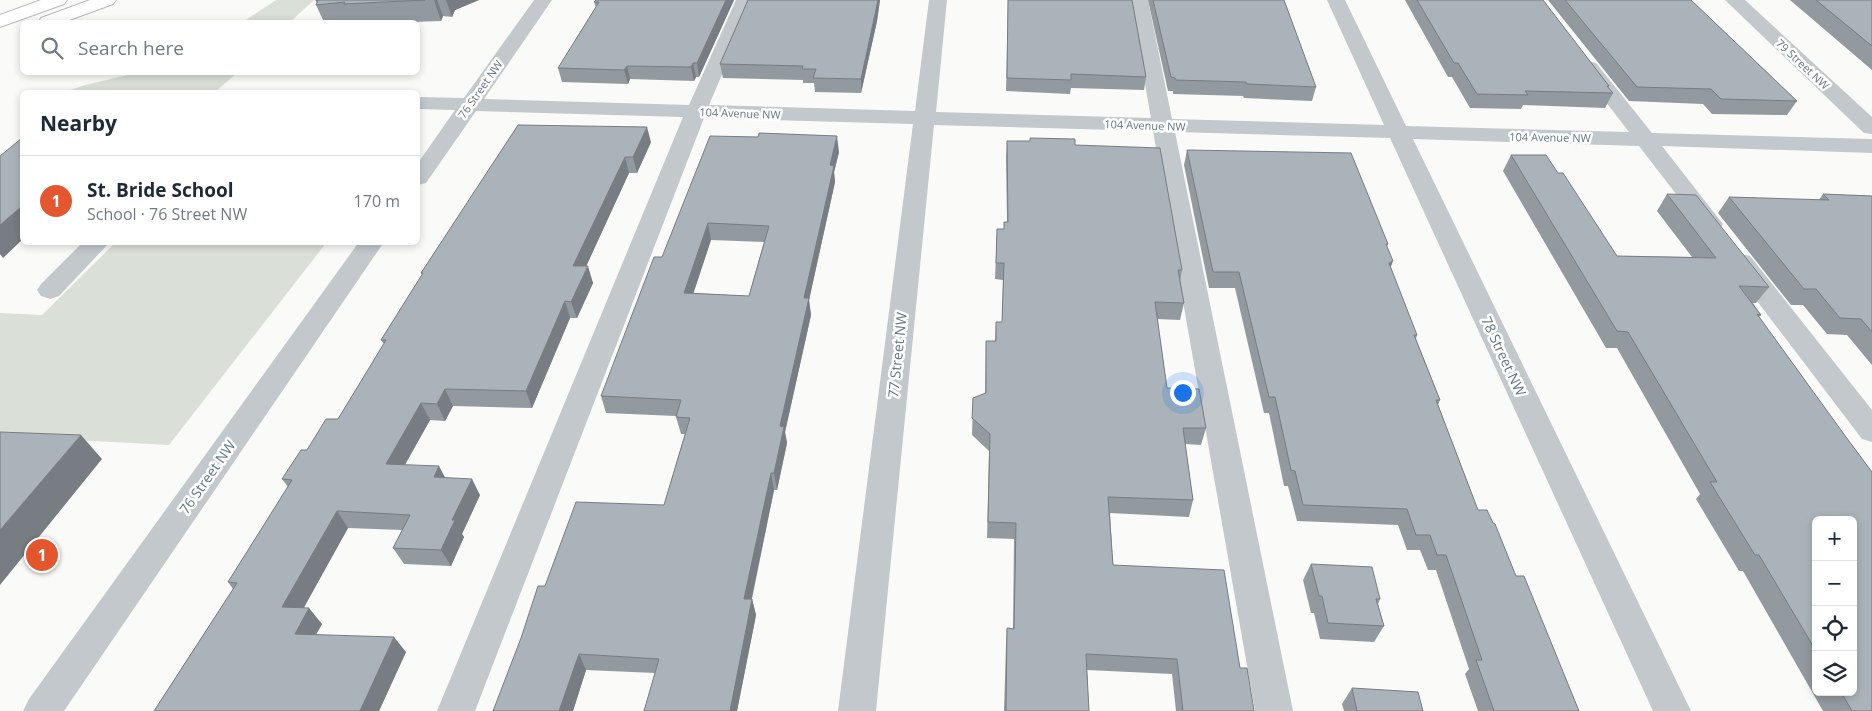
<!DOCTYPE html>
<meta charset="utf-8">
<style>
:root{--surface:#fff;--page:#f6f6f7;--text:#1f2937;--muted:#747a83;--line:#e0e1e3;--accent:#e4572e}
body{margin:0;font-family:"Open Sans",sans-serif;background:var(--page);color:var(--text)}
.controls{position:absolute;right:15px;bottom:15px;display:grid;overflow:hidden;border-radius:8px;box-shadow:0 2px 8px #0003}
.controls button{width:45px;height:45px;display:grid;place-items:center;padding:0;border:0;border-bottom:1px solid var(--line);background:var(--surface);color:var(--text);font:25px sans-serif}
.you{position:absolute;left:1182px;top:392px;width:18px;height:18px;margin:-12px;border:4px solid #fff;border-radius:50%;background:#1a73e8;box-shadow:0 0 0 8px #1a73e833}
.badge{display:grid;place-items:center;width:32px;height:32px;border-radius:50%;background:var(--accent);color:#fff;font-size:16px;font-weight:700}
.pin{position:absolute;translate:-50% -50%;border:2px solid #fff;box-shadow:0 1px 5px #0006}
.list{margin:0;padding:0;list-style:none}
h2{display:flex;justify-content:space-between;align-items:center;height:65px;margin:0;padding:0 20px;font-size:21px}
h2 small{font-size:16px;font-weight:400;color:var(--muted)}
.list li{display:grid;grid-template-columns:32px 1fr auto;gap:15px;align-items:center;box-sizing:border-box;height:90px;padding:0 20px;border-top:1px solid var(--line)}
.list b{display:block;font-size:19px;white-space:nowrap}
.list p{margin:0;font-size:16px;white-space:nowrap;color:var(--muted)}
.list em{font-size:16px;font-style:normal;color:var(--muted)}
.icon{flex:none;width:28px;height:28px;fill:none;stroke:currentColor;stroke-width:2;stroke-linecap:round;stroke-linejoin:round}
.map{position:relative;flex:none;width:1872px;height:711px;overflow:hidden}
.search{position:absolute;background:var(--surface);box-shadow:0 2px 8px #0003;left:20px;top:20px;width:400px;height:55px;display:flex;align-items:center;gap:12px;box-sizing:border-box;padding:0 18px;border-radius:8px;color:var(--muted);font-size:19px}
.panel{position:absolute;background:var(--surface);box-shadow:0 2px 8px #0003;left:20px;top:90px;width:400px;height:155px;border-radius:8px}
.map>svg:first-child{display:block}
.green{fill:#dadfd7}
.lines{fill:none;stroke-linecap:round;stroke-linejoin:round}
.major-casing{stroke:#b5babe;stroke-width:2}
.minor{fill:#c3c8cc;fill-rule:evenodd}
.major{fill:#fff;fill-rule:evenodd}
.wall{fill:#929a9f;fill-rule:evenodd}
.shaded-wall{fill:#777d82}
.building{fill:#aab3b9;stroke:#777d82;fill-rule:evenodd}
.labels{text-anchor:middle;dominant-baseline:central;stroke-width:5;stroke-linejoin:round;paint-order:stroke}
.far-street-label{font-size:11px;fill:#657683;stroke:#fff}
.street-label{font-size:14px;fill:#657683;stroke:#fff}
</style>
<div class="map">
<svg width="1872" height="711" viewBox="0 0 1872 711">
<rect width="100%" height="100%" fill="#fafaf8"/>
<!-- green -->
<path class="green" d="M276,0h38l-24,22h-47z
M136,73v-1l101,1 -22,19h-150l20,-7z
M115,243h211l-157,202 -169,-9v-123l42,2z"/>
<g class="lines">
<defs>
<path id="major" d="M41,0h26l-3,4 -64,23v-12z
M90,0h26l-3,4 -49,18h-25l2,-4z"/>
</defs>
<!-- major casing -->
<use href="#major" class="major-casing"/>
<!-- minor -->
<path class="minor" d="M534,0h18l-68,99 205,6 47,-105h18l-45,105 206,6 14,-111h18l-11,112 215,6 -21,-118h18l24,119 212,6 -57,-125h18l61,126 223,6 -50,-65 3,-4 7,-2 7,2 56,70 220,6v14l-210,-7 61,78 -4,5 -8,2 -8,-2 -64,-83 -226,-7 278,572h-38l-263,-573 -215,-6 118,579h-38l-102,-580 -219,-6 -58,586h-38l75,-587 -209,-6 -229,593h-38l246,-594 -207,-6 -50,72 -8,2v-22l37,-53 -37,-1v-12l46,1z
M1725,0h20l127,117v17l-8,-1z
M83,242h27l-51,54 -9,3 -9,-3 -4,-6 4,-6z
M359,242h25l-320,469h-41l6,-12z
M1741,254l9,2 122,154v32l-10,-3 -130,-171 -3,-6 3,-6z"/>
<!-- major -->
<use href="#major" class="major"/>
</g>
<!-- wall -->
<path class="wall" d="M316,0h163l-24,10 -3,7 -9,-1 -2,5 -29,1h-88l-8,-17 1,-2z
M734,0l-35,77h-3l-2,4 -64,-2 -2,5 -66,-2 -4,-14 38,-61 -2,-5z
M748,0h132l-3,21 -16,72 -46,-1 -1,-9h-11v-3l-80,-2 -3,-14z
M1008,0h124l14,77 -2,13 -73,-2 -1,6 -64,-3z
M1148,0h136l32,87 -4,14 -68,-3 -1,-2 -70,-2v-3h-5z
M1405,0h137l67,86 -1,1 5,6 -8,15 -82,-3 -2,4 -51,-1 -18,-31h-4z
M1548,0h143l106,101 -10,14 -75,-1 -9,-10 -74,-3z
M1790,0h82v70z
M758,137l81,15 -5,20 1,10 -26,118 2,15 -26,117 2,11 -10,47h-3l-22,109 4,16 -19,96h-93l11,-38 -69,-3 -13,41h-80l52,-125 119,-81 21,-71h-4l-5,-17v-1l-70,-3 -5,-17 61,-139zM711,240l53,2 -15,54 -56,-3z
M1007,141l68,4 107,125 -2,11 4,22 -4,17 -23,-1 10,69 39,40 -5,17 -16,-1 8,56 -4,17 -79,-4 3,52 127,103 14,43h-78l-4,-37 -85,-4 2,41h-85l2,-67 1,-16 6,1 1,-90 -27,-1 2,-87 -17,-16 1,-37 12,-5 1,-52h9l1,-19h6l1,-42 -8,-1 2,-50h7l3,-7 -1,-65z
M651,142l-14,31h-8l-43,93 7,17 -16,35h-7l-38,90 -79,-2 -8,15 -15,-1 -25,45 40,12 35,18 -18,39 2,3 -13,29 -47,-2 -11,-16 9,-18 -54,-2 -45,80 19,16 -6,10 90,18 -27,59h-225l79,-122 -5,-7 60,-95 -6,-8 25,-29 31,-31 46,-75 -3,-4 41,-65 -1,-2z
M1187,150l201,94 -1,2 3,22 27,67 -1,4 24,61 -2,5 40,105 38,66 63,135h-101l-13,-37 4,-5 -33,-99h-8l-8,-20h-13l-9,-25 -101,-4 -9,-35h-4l-15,-73h-5l-29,-125h-26l-25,-123z
M1511,155l47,18 59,83 75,1 -35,-46 10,-17 102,93 -13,16h-3l8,12 -2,2 113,394h-49l-80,-140h-4l-43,-72 4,-5 -83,-146h-11l-103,-177zM1816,520l37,172h-37z
M1823,194l49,2v169l-25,-30 -20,-1 -24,-29h-12l-73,-92 11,-16 90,3z
M1311,564l69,35 -2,5 6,22 -10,16 -54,-3 -6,-26h-3l-8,-33z
M1352,688l71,23h-79l-2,-7z"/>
<!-- shaded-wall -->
<path class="shaded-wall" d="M434,0h3l6,16 -2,5z
M446,0h33l-24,10 -3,7z
M726,0h8l-35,77 -2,-14z
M878,0h2l-3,21 -16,72v-14z
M693,63l3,14 -2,4 -3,-14z
M627,66l3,13 -2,5 -4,-14z
M647,127l4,15 -14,31 -4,-16z
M837,136l2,16 -5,20 1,10 -26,118 2,15 -26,117 2,11 -10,47 -3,-17 6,-47 24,-128 26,-133z
M625,157l4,16 -50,109 -6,-16z
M22,206v34l-19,18 -3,-4v-29z
M708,223l3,17 -23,70 -4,-17z
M1393,261l-6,16 2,-14z
M588,266l5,17 -16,35 -6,-16z
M565,301l5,17 -38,90 -6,-17z
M445,389l8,17 -8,15 -8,-17z
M421,403l9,17 -34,60 -10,-16z
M81,435l21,24 -102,126v-55z
M439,466l9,17 -14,-6z
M771,473l3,17 -26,125 -4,-16z
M472,479l8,16 -18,39 2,3 -13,29 -10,-16 11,-30z
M337,511l11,17 -52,94 -14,-15z
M752,599l4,16 -19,96h-7z
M309,608l13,16 -14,25 -13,-15z
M394,637l12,15 -27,59h-19z
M579,654l7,16 -13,41h-14z"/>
<!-- building -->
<path class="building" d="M316,0h109l-81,4 1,-2 -29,3 2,-5 -2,1z
M596,0h130l-29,63h-4l-2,4 -64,-1 -3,4 -66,-2 41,-66h-5z
M748,0h130l-17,79 -48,-1 3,-9h-14l1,-3 -83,-2z
M1008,0h124l14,77 -75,-3v6l-64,-2z
M1153,0h131l32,87 -69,-3 -1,-2 -70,-2 -1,-2 -4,-1z
M1417,0h126l66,86h-2l6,7 -88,-2 3,4 -51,-1 -19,-31h-4z
M1565,0h126l106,101 -76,-2 -10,-10 -74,-2z
M1816,0h56v46z
M518,125l129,2 -14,30h-8l-52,109h15l-17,36 -6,-1 -39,90 -81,-2 -8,15 -16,-1 -35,61 53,2 -5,11 38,2 -20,41h3l-14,30 -48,-2 17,-33 -73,-4 -55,96 27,1 -14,26 99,3 -34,74h-206l83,-128 -9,-1 64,-102 -10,-1 19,-29h6l19,-31h12l48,-79h-5l42,-67h-2z
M759,133l78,3 -7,29 4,1 -30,132h5l-29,128 4,1 -10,46h-3l-27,126h8l-22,112h-86l15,-52 -80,-5 -20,57h-66l28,-73 17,-52h7l31,-84 88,3 26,-87 -14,-1 5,-17 -80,-4 53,-139h8l48,-121 48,1zM708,223l61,3 -20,70 -65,-3z
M22,138v68l-22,19v-69z
M1030,138l45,1v6l85,3 22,122h-4l6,33 -29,-1 12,86 32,1 7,39h-23l10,72 -85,-3 5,68 111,5 16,98h7l7,43h-71l-6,-52 -91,-5 3,57h-83l1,-83 7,1 2,-106 -28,-1 2,-88 -18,-16 1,-20 13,-5v-52h10v-19h6l2,-59h-8l1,-34h7v-7h4l-1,-81h23z
M1187,150l164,3 37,91h-2l7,17 -4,2 28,72h-3l26,65h-4l42,110h9l6,13 2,1 21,52h8l55,135h-85l-18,-51h6l-36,-105h-9l-7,-20h-14l-9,-26 -104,-4 -8,-34 -4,-1 -16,-73h-6l-30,-125h-26z
M1511,155h35l12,18h5l54,83 99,2 -49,-64 29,1 73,92 -30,-1 22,29 -4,-1 89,123 26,35v239h-20l-11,-19h12v-172h-37v131l-57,-96h-4l-45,-73h7l-89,-150 -11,-1z
M1823,194l49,2v136l-11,-13 -21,-1 -24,-29h-12l-75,-92 100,3z
M0,432l81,3 -81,95z
M1311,564l61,3 8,32h-4l8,27 -56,-3 -6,-27h-3z
M1352,688l66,4 5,19h-66z"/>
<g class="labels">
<!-- far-street labels -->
<g class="far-street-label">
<text transform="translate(1803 64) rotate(43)">79 Street NW</text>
<text transform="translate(480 89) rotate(-55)">76 Street NW</text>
<text transform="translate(740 113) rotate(2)">104 Avenue NW</text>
<text transform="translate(1145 125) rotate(2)">104 Avenue NW</text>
<text transform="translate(1550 137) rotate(1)">104 Avenue NW</text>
</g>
<!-- street labels -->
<g class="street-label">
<text transform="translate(897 355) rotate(-84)">77 Street NW</text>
<text transform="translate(1504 356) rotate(65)">78 Street NW</text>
<text transform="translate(207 477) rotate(-55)">76 Street NW</text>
</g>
</g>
</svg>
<div class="controls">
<button>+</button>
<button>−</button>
<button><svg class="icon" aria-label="locate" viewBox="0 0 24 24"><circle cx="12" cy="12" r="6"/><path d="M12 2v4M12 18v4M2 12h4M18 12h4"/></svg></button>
<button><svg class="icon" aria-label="layers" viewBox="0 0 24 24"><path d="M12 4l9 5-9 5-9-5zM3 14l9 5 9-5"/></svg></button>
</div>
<div class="you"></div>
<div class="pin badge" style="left:42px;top:555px">1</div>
<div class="search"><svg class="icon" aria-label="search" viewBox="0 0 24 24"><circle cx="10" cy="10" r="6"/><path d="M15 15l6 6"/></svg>Search here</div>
<section class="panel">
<h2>Nearby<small></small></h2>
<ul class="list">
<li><span class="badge">1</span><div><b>St. Bride School</b><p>School · 76 Street NW</p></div><em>170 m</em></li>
</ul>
</section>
</div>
